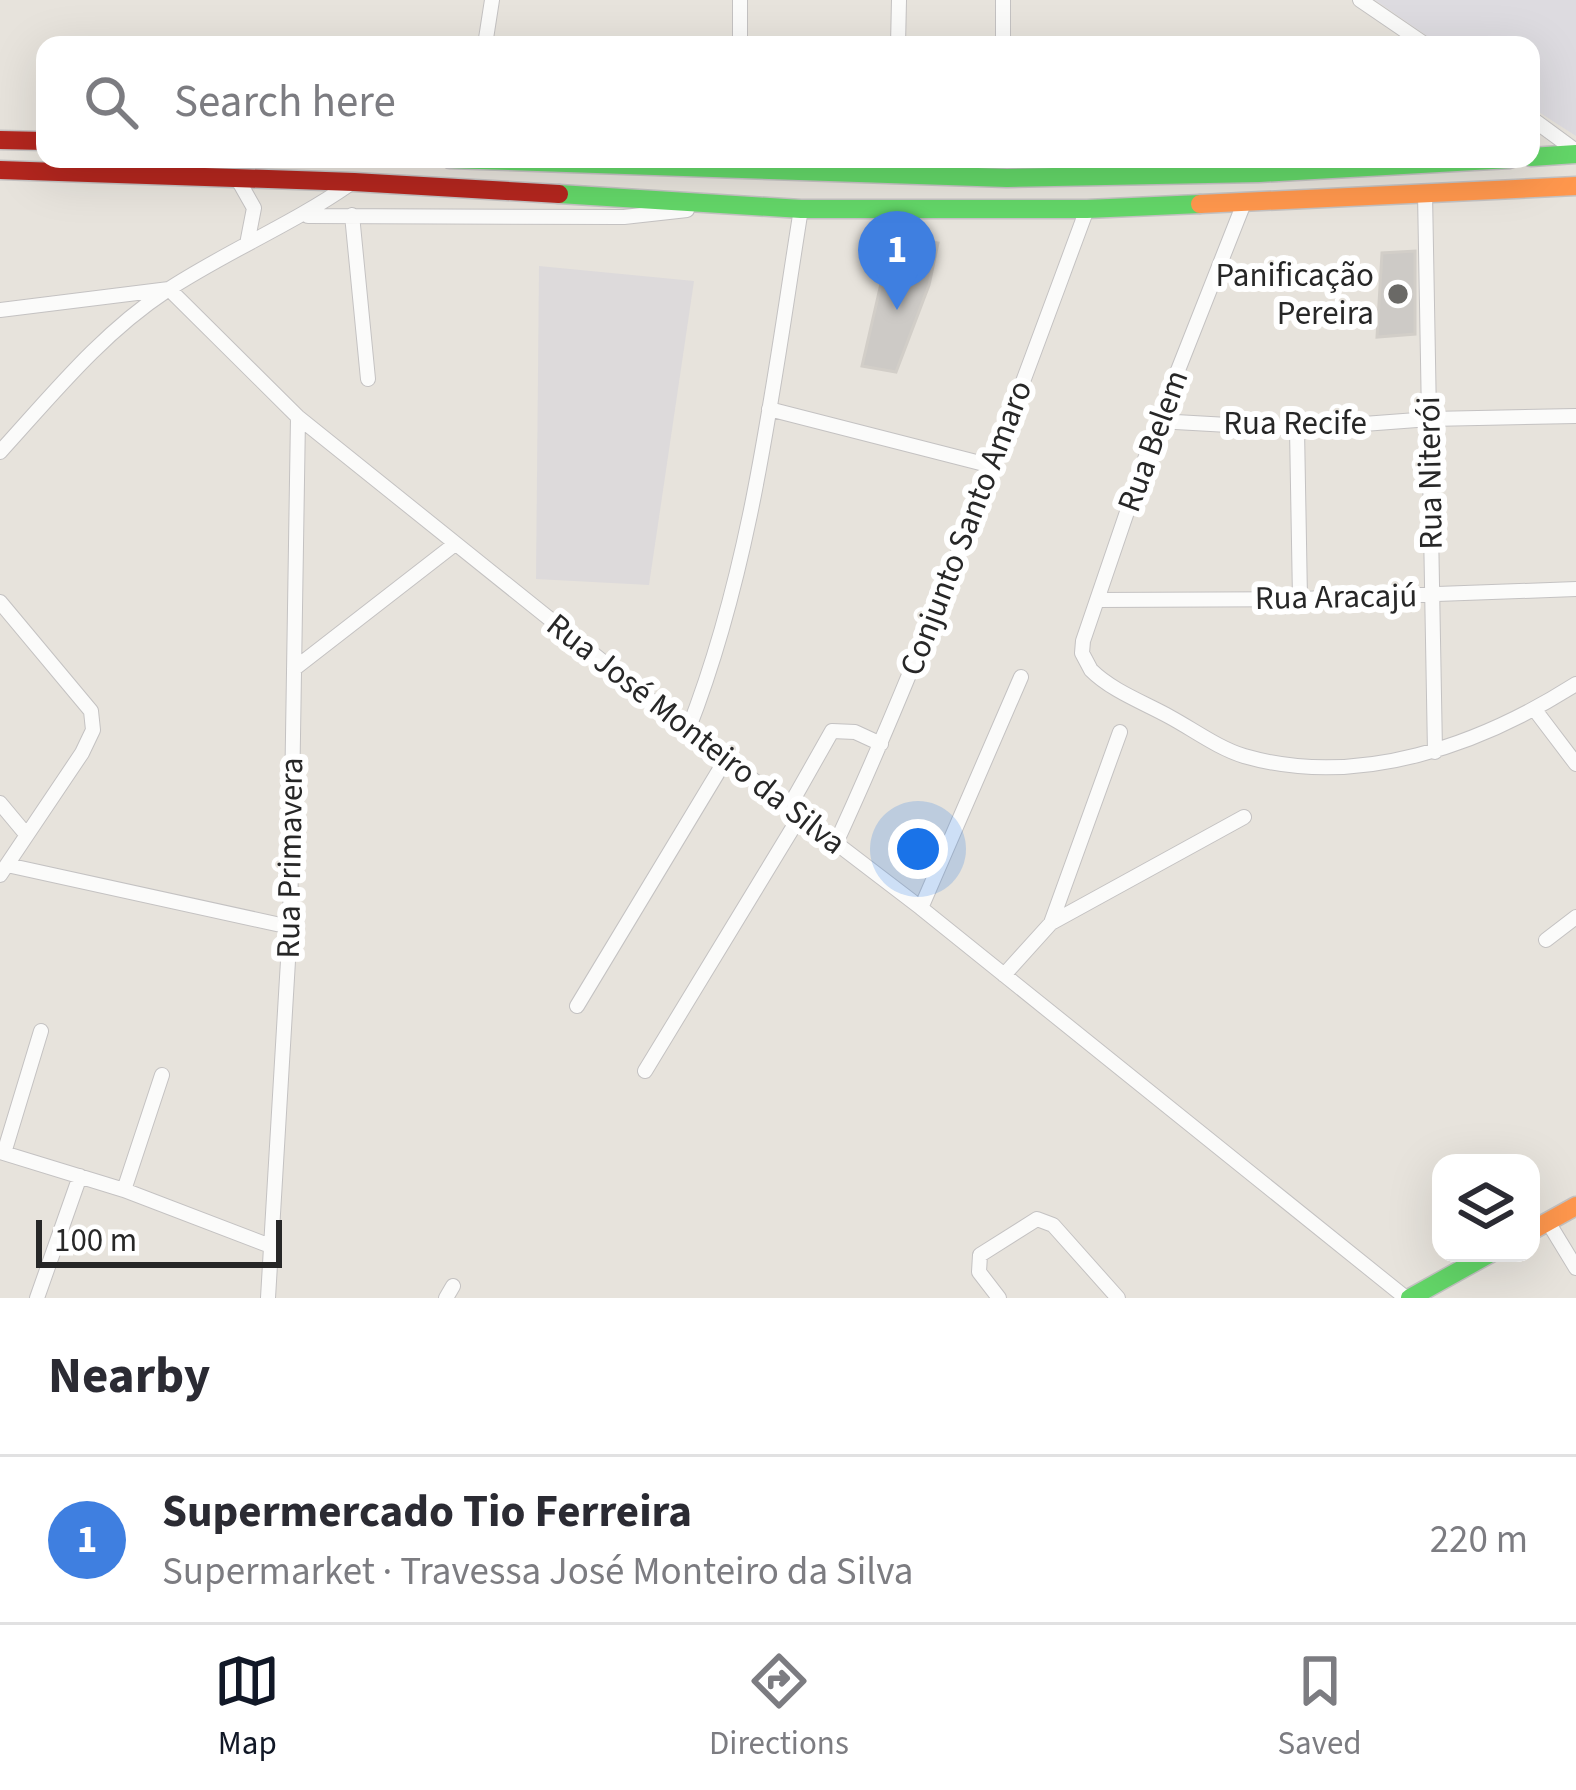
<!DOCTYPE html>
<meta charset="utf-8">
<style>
:root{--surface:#fff;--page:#f7f7f7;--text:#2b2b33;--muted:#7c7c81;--line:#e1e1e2;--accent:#111827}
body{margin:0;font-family:"Source Sans 3",sans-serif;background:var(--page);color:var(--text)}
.controls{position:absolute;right:36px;bottom:36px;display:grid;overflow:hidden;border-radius:24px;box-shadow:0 12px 48px #0002}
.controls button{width:108px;height:108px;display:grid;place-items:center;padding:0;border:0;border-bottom:3px solid var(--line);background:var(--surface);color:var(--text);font:60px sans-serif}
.scale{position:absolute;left:36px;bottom:30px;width:246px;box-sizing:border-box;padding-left:12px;border:6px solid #272727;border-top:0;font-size:33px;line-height:42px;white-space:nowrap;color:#272727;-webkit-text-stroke:9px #fff;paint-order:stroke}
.you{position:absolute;left:918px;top:849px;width:42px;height:42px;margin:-30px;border:9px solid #fff;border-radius:50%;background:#1a73e8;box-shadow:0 0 0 18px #1a73e833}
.badge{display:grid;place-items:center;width:78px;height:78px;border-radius:50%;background:var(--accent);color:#fff;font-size:39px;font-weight:700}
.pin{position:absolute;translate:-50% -99px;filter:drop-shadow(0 3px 6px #0008)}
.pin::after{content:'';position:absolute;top:63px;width:42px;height:36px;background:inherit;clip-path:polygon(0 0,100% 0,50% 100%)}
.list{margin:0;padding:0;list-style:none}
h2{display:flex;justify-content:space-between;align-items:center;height:156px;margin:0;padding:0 48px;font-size:51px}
h2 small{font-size:39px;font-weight:400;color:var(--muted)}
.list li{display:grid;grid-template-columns:78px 1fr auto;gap:36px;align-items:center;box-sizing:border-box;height:168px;padding:0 48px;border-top:3px solid var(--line)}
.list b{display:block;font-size:45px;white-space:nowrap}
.list p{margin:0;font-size:39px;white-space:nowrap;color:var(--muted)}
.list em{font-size:39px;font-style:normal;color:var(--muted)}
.icon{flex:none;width:66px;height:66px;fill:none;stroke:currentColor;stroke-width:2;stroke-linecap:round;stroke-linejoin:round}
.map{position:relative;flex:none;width:1576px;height:1298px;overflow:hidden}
.search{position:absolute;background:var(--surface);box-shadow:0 12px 48px #0002;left:36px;right:36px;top:36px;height:132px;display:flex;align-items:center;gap:30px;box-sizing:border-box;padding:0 42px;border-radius:24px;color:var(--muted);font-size:45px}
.sheet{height:324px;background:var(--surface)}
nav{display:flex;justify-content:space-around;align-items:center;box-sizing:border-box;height:168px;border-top:3px solid var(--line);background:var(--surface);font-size:33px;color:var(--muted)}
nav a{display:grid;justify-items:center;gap:6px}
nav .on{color:var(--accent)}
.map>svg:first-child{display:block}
.industrial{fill:#dddadb}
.airport{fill:#dddbe0}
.building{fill:#cdcac6;stroke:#d2cec8;stroke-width:3}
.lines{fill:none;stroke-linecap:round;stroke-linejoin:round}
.street-casing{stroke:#c4c2c2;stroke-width:16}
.fast-casing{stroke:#c4c2c2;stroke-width:21}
.slow-casing{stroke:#c4c2c2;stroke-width:21}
.jam-casing{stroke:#c4c2c2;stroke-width:21}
.street{stroke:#fbfbfa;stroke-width:14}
.fast{stroke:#63d668;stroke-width:18}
.slow{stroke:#ff974d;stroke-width:18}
.jam{stroke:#b3261e;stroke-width:18}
.poi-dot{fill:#6a6966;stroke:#fff;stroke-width:4.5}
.labels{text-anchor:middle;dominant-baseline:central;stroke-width:12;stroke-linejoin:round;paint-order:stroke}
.poi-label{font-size:33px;fill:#272727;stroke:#fff;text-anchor:end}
.street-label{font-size:33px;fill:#272727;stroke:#fff}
</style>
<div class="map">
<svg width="1576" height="1298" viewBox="0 0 1576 1298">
<rect width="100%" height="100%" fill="#e7e3dc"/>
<!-- industrial -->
<path class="industrial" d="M539,266l155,15 -45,304 -113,-6z"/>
<!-- airport -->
<path class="airport" d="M1375,0h201v136l-45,-29v-62h-91z"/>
<!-- building -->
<path class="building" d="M892,236l46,7 -9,42 -33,87 -34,-6z
M1415,251v83l-38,3 5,-84z"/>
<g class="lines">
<defs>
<path id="street" d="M740,0v45
M1003,0v45
M1360,0l66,45
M485,45l7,-45
M898,45l1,-45
M1531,118l45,33
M237,178l17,30 -7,36
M1425,193l10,559
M1244,203l-86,218 -75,220 -1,12 9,17c21,21 54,33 79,47 24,13 48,31 74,39 115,33 236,-11 332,-72
M352,215l16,164
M308,216l316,1 63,-7
M0,310l169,-21 129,128 390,313 233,178 485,390
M769,409l223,57
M1158,421l139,8 133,-10 146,-3
M1297,429l3,170
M0,452c52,-57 101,-118 166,-161 59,-39 125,-66 184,-107
M1097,600l203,-1 276,-10
M0,602l91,109 2,19 -11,23 -82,122
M294,669l161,-125
M1535,710l41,54
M688,730c65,-166 85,-347 113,-521
M0,803l25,30
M789,807l43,-76 23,1 26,12
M836,843c95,-207 172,-421 251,-634
M7,865l283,62
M921,908l100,-231
M1051,923l69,-191
M1546,940l30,-23
M1004,975l47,-52 193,-106
M577,1006l149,-247
M645,1071l155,-255
M0,1152l124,38 149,57
M4,1153l37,-122
M124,1190l38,-115
M1548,1222l28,46
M37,1298l43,-122
M268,1298l22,-371 8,-510
M446,1298l7,-12
M999,1298l-20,-26 1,-17 57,-36 16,6 65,73"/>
<path id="fast" d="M1531,157l45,-3
M450,159l557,19 252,-5 251,-14
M559,194l242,15h286l113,-5
M1410,1298l81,-45"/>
<path id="slow" d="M1200,204l376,-18
M1531,1231l45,-25"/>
<path id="jam" d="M0,140l45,1
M0,170l354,12 205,12"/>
</defs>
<!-- street casing -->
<use href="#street" class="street-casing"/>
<!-- fast casing -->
<use href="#fast" class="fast-casing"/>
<!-- slow casing -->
<use href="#slow" class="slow-casing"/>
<!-- jam casing -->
<use href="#jam" class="jam-casing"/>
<!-- street -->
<use href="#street" class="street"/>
<!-- fast -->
<use href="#fast" class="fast"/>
<!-- slow -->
<use href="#slow" class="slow"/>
<!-- jam -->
<use href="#jam" class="jam"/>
</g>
<!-- markers -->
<circle class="poi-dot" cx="1398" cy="294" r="12"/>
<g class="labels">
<!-- poi labels -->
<g class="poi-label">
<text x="1374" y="275">Panificação<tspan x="1374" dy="38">Pereira</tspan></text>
</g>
<!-- street labels -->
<g class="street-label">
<text x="1295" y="423">Rua Recife</text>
<text transform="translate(1153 441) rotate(-70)">Rua Belem</text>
<text transform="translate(1430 473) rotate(-91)">Rua Niterói</text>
<text transform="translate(966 528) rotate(-69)">Conjunto Santo Amaro</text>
<text transform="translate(1336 597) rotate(-1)">Rua Aracajú</text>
<text transform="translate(696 734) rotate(38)">Rua José Monteiro da Silva</text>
<text transform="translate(290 858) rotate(-89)">Rua Primavera</text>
</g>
</g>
</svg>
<div class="controls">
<button><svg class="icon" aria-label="layers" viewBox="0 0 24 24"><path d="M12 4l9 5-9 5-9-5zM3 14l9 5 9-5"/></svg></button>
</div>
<div class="scale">100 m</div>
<div class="you"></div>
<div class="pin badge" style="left:897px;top:310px;background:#3f7fe0">1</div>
<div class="search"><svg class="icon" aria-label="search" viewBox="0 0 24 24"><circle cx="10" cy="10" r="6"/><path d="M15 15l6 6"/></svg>Search here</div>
</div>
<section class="sheet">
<h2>Nearby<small></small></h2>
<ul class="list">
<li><span class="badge" style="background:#3f7fe0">1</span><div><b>Supermercado Tio Ferreira</b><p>Supermarket · Travessa José Monteiro da Silva</p></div><em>220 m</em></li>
</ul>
</section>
<nav>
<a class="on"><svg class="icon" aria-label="map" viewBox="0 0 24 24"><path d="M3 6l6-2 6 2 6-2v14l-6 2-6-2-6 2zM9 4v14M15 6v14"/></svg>Map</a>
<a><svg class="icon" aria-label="directions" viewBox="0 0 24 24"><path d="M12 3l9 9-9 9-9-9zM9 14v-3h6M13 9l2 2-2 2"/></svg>Directions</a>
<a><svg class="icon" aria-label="saved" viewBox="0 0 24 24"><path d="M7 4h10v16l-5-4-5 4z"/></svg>Saved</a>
</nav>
